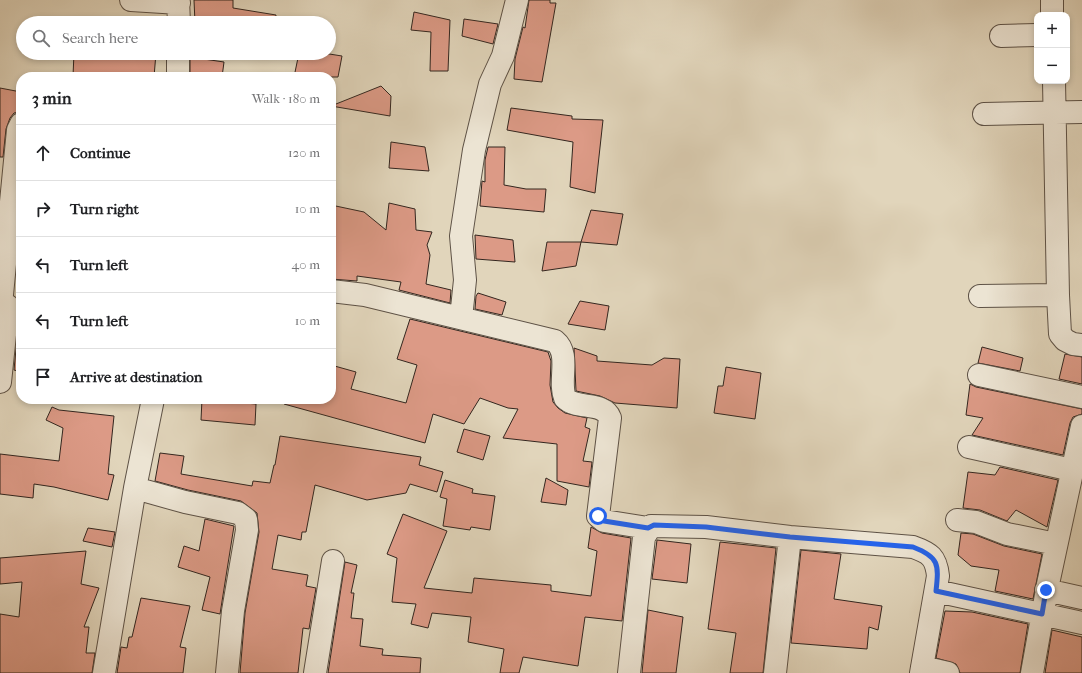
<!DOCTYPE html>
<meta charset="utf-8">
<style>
:root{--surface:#fff;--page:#f6f6f6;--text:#202124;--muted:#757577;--line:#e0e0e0}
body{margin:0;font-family:"IM FELL French Canon",serif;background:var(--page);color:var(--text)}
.controls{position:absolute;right:12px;top:12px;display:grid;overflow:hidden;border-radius:8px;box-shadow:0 2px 6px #0003}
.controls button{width:36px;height:36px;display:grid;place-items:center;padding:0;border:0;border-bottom:1px solid var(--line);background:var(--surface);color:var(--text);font:20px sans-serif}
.stop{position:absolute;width:12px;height:12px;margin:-9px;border:3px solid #2563eb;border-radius:50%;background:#fff}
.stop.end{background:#2563eb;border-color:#fff;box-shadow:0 1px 4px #0008}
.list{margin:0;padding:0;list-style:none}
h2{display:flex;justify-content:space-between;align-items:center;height:52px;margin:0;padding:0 16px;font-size:17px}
h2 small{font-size:13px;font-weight:400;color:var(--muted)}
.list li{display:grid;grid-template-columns:26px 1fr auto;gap:12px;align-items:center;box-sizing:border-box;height:56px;padding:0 16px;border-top:1px solid var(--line)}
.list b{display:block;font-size:15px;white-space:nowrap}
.list em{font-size:13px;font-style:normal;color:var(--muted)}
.icon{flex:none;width:22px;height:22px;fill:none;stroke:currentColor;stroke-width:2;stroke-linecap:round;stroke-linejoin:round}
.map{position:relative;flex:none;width:1082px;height:673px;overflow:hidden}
.search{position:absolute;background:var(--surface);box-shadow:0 2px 6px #0003;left:16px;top:16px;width:320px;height:44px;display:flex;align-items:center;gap:10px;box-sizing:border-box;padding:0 14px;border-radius:22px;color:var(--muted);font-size:15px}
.panel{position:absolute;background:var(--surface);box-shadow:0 2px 6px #0003;left:16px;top:72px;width:320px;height:332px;border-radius:16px}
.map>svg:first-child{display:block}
.building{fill:#dc9a86;stroke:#33261f}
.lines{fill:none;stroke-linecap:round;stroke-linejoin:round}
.minor-casing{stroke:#5e5246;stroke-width:24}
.minor{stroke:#ece4d3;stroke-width:22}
.route{stroke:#2563eb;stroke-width:5}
</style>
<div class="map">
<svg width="1082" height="673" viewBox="0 0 1082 673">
<rect width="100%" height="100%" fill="#e1d5bb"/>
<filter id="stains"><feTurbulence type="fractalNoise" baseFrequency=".005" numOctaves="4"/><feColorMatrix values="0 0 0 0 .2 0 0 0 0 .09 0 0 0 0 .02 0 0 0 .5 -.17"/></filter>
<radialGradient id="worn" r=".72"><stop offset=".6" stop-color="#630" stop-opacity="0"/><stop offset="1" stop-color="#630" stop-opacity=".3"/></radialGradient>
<!-- building -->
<path class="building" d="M194,0h39v8l43,7 -1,8h-80z
M529,0h21v3h6l-14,79 -28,-3 1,-20 8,-32 2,1z
M414,12l36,8 -2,51h-18l1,-39 -20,-2z
M464,19l34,5 -5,20 -31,-8z
M74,53h82l-2,24 -81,-1z
M299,53h24l19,3 -4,21h-44z
M190,57l34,5 -2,15h-32z
M381,86l10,10 -1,20 -59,-10z
M0,88l21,4 -1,20 -6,1 -4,5 -4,11 -3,28h-3z
M511,108l61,8v3l31,1 -8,73 -25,-6 3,-45 -66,-12z
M391,142l34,5 4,24 -40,-3z
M488,147h17l-1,38 22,4h20l-2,23 -64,-6 2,-25 3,1v-22z
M389,203l26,6 1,21 16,2 -5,13 3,10 -4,29 25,6 -1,13 -51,-13 2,-8 -44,-6v5l-26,-2v-74l33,7 22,18z
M591,210l32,4 -6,31 -36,-3z
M475,235l38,5 2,22 -39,-3z
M547,242h34l-5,24 -34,5z
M478,293l28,9 -4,13 -27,-6 1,-13z
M580,301l29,5 -4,24 -37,-6z
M19,317l2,1v54l-7,-2z
M410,319l138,33 3,9 -1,24 3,17 5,6 7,5 22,5 -2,9 5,2 -7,32 9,1 -3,25 -32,-6v-37l-54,-6 15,-29 -10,-1 -28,-10 -16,26 -31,-10 -8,29 -141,-39 1,-5h46v-34l25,7 -5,17 55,14 11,-38 -20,-6z
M982,347l41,11 -3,13 -42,-8z
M574,348l23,8v5l55,4 12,-7 16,1 -3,49 -62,-5 -15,-7 -24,-5z
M1065,354l17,3v27l-23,-5z
M726,367l35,6 -6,46 -41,-6 4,-27h5z
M970,384l6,3 106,22v5l-9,3 -3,6 -7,32 -91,-20 11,-17 -17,-3z
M202,399h33l-1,3 22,2 -1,21 -54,-5z
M52,407l7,3 55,6 -6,58 6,1 -6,25 -54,-13 -20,-3 -1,14 -33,-4v-40l59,7 4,-33 -17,-8z
M464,429l26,7 -7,24 -26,-8z
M280,436l141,21 -2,8 24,7 -6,20 -27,-8 -4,9 -39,7 -52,-15 -9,47h-4l-1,8 -23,-5 -6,34 36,6 -2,11 10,2 -7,41 -6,-1 -5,45h-58l5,-60 14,-81 -2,-19 -16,-12 -53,-11 -33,-9 5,-28 24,3 -3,18 71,12 1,-5 17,2 4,-18h1z
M1000,467l58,13 -11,47 -31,-17 -9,11 -27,-11 -17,-2 5,-36 27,3z
M546,478l22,12 -2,15 -25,-3z
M445,480l28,9 -1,4 23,3 -5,34 -19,-3 -1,3 -27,-4 4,-27 -7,-2z
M403,514l44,17 -23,57 48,5 2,-15 77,7v6l40,5 6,-45 -9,-3 3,-21 11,6 29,5 -9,83 -37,-4 -7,49 -55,-9 -4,16h-19l4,-24 -36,-7 3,-25 -39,-4 -4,15 -17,-4 5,-20 -24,-2 5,-44 -10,-4z
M205,519l29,7 -14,88 -18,-4 8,-33 -32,-10 6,-21 15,5z
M88,528l27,4 -3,15 -29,-6z
M961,533l12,1 31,12 38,8 -9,45 -38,-8 4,-21 -28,-4 -13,-11z
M657,540l34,4 -4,39 -35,-4z
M720,542l56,6 -13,125h-33l6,-40 -28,-4z
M801,550l40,4 -7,45 48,7 -4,24 -9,-3 -2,22 -76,-6z
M86,551l-5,33 18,4 -15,39h5l-3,26h9l-3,20h-92v-59l19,3 3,-35 -22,2v-26z
M345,562l12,3 -6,28h3l-3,25 12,1 -3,27 23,3 -1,6 39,3 -1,15h-92z
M141,598l49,8 -10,41 6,1 -3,25h-66l4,-26 6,1 2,-11h3z
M648,610l35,7 -7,56h-34z
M945,611l27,1 56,12 -8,49h-60l-4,-9 -20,-6z
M1052,630l30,7v36h-37z"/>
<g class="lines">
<defs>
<path id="minor" d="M131,0l48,3
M178,0l1,23
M1052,0v15
M1001,36l36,-1
M178,77v-24
M1054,81l4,214 2,39 5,6 8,4 9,1
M984,114l98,-2
M331,291l34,4 190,46c16,13 3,40 10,57 11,12 39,3 45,20l-12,98 6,5 44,7
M980,296l78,-1
M1,305l17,-175 3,-6
M461,318l4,-38 -4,-44 13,-86 16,-66 13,-28 14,-56
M979,375l103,22
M0,382l8,-76
M969,447l103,23
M135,488l50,14 53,11 8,6 1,11 -14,81 -6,62
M957,520l19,2 31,12 49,10
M1046,590l36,8
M936,591l146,32
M922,667l26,6
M104,673l31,-185 18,-89
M315,673l18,-112
M629,673l15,-136 7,-11 55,1 84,10 123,10c17,6 23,10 25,29l-17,97
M775,673l15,-136
M1032,673l16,-89 34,-158"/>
</defs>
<!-- minor casing -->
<use href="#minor" class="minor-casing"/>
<!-- minor -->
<use href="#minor" class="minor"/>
</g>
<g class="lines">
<!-- route -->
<path class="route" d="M598,516l6,5 44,7 6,-3 52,2 84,10 123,10c26,10 26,17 23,44l106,23 4,-24"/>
</g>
<rect width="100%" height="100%" filter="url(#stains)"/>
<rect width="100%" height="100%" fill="url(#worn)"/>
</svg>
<div class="controls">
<button>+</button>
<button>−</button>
</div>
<div class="stop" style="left:598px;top:516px"></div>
<div class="stop end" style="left:1046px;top:590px"></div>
<div class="search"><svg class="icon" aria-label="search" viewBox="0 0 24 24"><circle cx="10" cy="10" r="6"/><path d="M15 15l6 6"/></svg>Search here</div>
<section class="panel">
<h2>3 min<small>Walk · 180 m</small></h2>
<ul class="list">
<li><svg class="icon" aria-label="ahead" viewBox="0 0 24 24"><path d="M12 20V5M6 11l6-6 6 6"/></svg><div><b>Continue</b></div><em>120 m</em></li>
<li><svg class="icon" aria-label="right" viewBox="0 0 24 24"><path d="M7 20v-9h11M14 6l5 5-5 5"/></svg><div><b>Turn right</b></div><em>10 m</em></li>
<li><svg class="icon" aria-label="left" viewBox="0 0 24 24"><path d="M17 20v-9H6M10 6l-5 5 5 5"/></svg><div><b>Turn left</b></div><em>40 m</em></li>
<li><svg class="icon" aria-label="left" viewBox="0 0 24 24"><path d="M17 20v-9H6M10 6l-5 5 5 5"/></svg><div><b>Turn left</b></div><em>10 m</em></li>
<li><svg class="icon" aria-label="arrive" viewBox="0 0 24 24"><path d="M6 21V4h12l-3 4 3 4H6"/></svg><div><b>Arrive at destination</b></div></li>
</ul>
</section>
</div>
